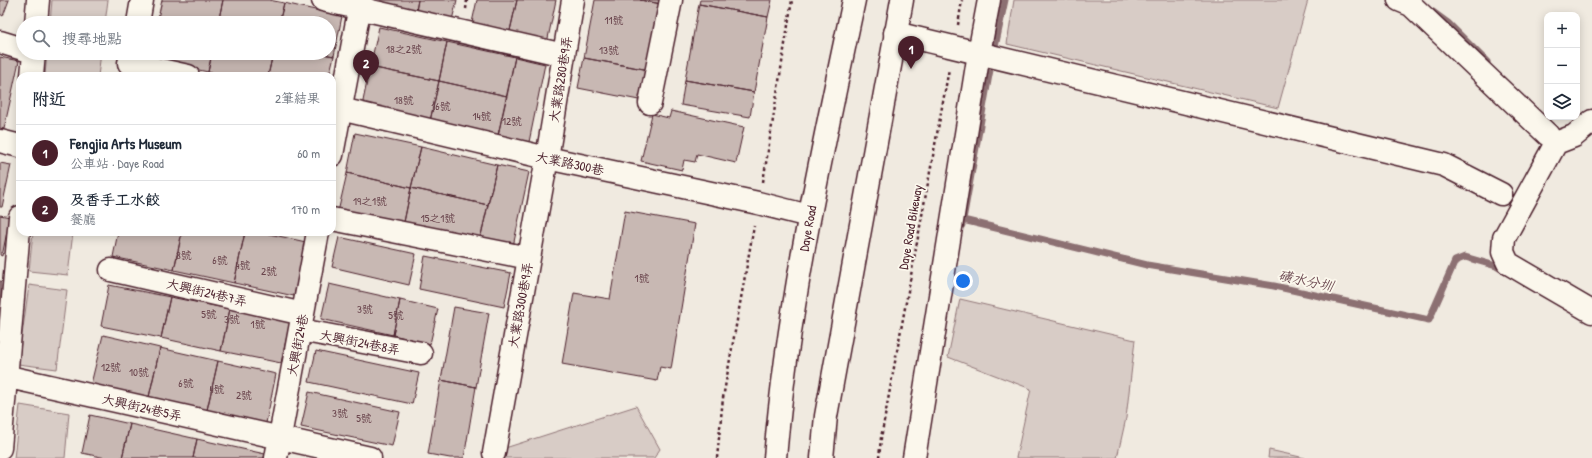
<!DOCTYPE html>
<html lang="zh-TW">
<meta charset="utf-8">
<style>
:root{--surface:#fff;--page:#f2f2f3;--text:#1f2937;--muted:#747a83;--line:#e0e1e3;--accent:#4a1f2b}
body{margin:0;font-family:"Patrick Hand","LXGW WenKai TC",sans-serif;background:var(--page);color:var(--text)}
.controls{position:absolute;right:12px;top:12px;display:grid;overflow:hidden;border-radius:8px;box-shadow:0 2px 10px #0003}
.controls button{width:36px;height:36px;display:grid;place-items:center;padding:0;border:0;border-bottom:1px solid var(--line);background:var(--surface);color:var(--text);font:20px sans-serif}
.you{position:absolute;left:963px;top:281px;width:14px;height:14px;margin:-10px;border:3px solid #fff;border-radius:50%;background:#1a73e8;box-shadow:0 0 0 6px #1a73e833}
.badge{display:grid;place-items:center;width:26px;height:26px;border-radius:50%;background:var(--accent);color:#fff;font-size:13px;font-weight:700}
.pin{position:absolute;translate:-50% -33px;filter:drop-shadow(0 1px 2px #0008)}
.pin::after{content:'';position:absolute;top:21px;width:14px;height:12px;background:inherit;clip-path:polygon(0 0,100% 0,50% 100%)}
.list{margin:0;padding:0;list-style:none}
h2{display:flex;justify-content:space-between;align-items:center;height:52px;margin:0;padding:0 16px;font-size:17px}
h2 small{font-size:13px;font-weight:400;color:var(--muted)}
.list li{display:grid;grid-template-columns:26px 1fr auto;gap:12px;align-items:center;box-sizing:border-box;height:56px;padding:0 16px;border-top:1px solid var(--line)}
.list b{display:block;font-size:15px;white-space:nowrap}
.list p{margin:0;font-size:13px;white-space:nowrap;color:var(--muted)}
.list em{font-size:13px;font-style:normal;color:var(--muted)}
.icon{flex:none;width:22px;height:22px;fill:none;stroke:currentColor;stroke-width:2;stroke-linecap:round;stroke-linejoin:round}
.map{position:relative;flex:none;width:1592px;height:458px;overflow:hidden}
.search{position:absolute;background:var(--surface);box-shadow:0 2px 10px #0003;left:16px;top:16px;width:320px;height:44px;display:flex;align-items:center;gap:10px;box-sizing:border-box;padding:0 14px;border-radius:22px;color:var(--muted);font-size:15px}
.panel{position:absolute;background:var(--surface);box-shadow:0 2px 10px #0003;left:16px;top:72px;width:320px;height:164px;border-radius:12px}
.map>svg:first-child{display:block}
.green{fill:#d8ccc6;stroke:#917678}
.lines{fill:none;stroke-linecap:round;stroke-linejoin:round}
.stream{stroke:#8c6f72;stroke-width:7}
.building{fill:#c8b8b3;stroke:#4a1f2b}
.minor-casing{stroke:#4a1f2b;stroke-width:25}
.major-casing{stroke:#4a1f2b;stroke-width:25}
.path{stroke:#4a1f2b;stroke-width:2.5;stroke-dasharray:3 3;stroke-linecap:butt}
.minor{stroke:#fbf7ec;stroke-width:22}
.major{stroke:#fbf7ec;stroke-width:22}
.labels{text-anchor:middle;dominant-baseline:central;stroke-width:3.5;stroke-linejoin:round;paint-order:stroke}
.number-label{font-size:11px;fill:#6a454d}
.street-label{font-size:13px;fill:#4a1f2b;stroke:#fbf7ec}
.water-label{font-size:14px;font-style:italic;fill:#704e55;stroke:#fbf7ec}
</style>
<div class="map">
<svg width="1592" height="458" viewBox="0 0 1592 458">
<rect width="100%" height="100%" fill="#f0eae0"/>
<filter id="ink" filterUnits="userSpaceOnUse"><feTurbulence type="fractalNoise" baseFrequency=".025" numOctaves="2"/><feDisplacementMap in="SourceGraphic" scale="8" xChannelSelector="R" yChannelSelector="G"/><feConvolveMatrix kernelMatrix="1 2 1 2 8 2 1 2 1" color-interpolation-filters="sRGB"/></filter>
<g filter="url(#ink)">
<!-- green -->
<path class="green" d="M52,0h56l-3,23h-55z
M1014,0h294l-30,108 -271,-64z
M47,53h54l-3,23h-53z
M33,232h40l-5,43 -39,-4z
M29,285l38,5 -10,79 -39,-5z
M960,299l175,41 -9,78 -9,40h-101l15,-69 -83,-32z
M20,405l49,8 -4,45h-51z
M636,406l24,43 -6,9h-153l1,-9z
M1269,450l36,8h-37z"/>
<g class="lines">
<!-- stream -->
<path class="stream" d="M1433,12l15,11 39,39
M963,220l184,45 127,21 155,34 26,-59 10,-4 31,9 10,6
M962,225l27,-150 16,-75"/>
</g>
<!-- building -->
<path class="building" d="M0,0h9l-6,16 -3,-2z
M162,0h61l-5,23h-38l-22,-5z
M223,0h46l15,3 -5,20h-61z
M380,0h38l-3,16 -37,-8z
M418,0h39l-6,24 -36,-8z
M477,0h40l-8,35 -38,-8z
M517,0h39l-9,43 -38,-8z
M595,0h45l32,6 -12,66 -76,-14z
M640,0h33l-1,6z
M700,0h72l-4,17 -69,-13z
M284,3l58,13 -8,40 -17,-3h12v-30h-50z
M699,4l69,13 -14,75 -69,-12z
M158,18l22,5h-23z
M379,27l68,15 -8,39 -69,-14z
M447,42l68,15 -8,39 -68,-15z
M151,53h61l-4,19 -59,-13z
M212,53h61l-5,23h-42l-18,-4z
M273,53h44l17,3 -5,20h-61z
M0,57l19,4 -15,68 -4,-1z
M515,57l30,7 -16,78 -31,-7z
M584,58l76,14 -6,31 -76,-15z
M370,67l69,14 -9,40 -68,-15z
M685,80l69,12 -4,25 -69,-12z
M439,81l68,15 -9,39 -68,-14z
M671,111l73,16 -8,36 -39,-9 -2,8 -11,-2 -2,10 -41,-9 11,-47 17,4z
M355,133l66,14 -10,41 -64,-15z
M421,147l76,18 -9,40 -77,-17z
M0,163l11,2 -9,42h-2z
M497,165l32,7 -17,79 -33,-7z
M347,173l64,15 -8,39 -65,-15z
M411,188l77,17 -9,39 -76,-17z
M625,211l70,13 -24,145 -11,-2 -3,14 -95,-17 12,-71 36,6z
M0,215l10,2 -8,39 -2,-1z
M118,232h64l-8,38 -61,-13z
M182,232h63l-11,51 -60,-13z
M245,232h15l46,10 -12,54 -60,-13z
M339,237l77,17 -7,31 -77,-18z
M425,256l86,17 -7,34 -85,-18z
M0,281l5,1 -5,25z
M329,284l71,16 -7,35 -72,-16z
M109,285l61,12 -9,41 -60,-12z
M170,297l60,12 -9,42 -60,-13z
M400,300l38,9 -8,35 -37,-9z
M454,307l35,6 -13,74 -35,-7z
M230,309l60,13 -9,41 -60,-12z
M103,335l57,13 -11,49 -58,-13z
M160,348l58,13 -11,49 -58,-13z
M316,351l103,22 -7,31 -103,-22z
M218,361l58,13 -10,49 -59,-13z
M441,380l35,7 -12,71h-14l-22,-4z
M309,392l91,20 -8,34 -91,-19z
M90,415l40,9 -8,34h-16l-24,-5z
M130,424l67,15 -4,19h-71z
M197,439l68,15 -1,4h-71z"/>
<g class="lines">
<defs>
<path id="minor" d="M323,0l241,55
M1399,0l12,5 137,130
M36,23l2,-23
M138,23l4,-23
M895,33l549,132 57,29
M0,42l23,7
M129,63l59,13
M32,76l2,-23
M650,103l21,-103
M332,107l215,51 211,45 51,13
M1592,121l-18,15 -18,7 -52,95 -1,14 5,11 84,49
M0,141l20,5
M332,155l29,-155
M332,219l197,39
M111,270l192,44
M300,330l121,23
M0,375l370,83
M0,448l20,-231
M494,453l53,-295 26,-158
M276,458l42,-226
M914,458l65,-405 10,-53"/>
<g id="major">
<path id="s1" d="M775,458c13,-154 47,-306 79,-458"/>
<path d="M822,458l4,-42 76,-416"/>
</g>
</defs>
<!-- minor casing -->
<use href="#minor" class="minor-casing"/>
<!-- major casing -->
<use href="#major" class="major-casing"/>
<!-- path -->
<path class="path" d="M466,9l1,-9
M958,25l4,-25
M763,182l29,-182
M717,458l6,-60 31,-172
M879,458l2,-20 68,-369"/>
<!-- minor -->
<use href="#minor" class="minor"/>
<!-- major -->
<use href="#major" class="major"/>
</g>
</g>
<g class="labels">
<!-- number labels -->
<g class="number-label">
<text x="614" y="20">11號</text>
<text x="404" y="49">18之2號</text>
<text x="609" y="50">13號</text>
<text x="404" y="100">18號</text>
<text x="441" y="106">16號</text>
<text x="482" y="116">14號</text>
<text x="512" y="121">12號</text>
<text x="370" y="201">19之1號</text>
<text x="438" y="218">15之1號</text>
<text x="184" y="255">8號</text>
<text x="220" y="260">6號</text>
<text x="243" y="265">4號</text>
<text x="269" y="271">2號</text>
<text x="642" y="278">1號</text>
<text x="365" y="309">3號</text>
<text x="209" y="314">5號</text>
<text x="396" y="315">5號</text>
<text x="232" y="319">3號</text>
<text x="258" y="324">1號</text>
<text x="111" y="367">12號</text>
<text x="139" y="372">10號</text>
<text x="186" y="383">6號</text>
<text x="217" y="389">4號</text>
<text x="244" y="395">2號</text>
<text x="340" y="413">3號</text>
<text x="364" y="418">5號</text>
</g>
<!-- street labels -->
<g class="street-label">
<text transform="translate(560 79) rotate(-81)">大業路280巷9弄</text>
<text transform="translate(570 163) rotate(12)">大業路300巷</text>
<text transform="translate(910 227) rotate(-80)">Daye Road Bikeway</text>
<text stroke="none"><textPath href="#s1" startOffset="232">Daye Road</textPath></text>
<text transform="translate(207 292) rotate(13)">大興街24巷7弄</text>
<text transform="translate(520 305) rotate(-80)">大業路300巷9弄</text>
<text transform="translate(360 342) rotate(11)">大興街24巷8弄</text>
<text transform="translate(297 345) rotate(-79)">大興街24巷</text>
<text transform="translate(142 407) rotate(13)">大興街24巷5弄</text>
</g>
<!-- water labels -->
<g class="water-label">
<text transform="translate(1306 280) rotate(12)">磺水分圳</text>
</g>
</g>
</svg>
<div class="controls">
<button>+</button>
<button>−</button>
<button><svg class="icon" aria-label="layers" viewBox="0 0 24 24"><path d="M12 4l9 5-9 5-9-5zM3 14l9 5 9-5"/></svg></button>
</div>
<div class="you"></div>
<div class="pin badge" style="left:911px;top:69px">1</div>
<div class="pin badge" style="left:366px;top:83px">2</div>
<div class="search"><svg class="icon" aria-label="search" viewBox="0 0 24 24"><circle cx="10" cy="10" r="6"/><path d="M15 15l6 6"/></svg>搜尋地點</div>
<section class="panel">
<h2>附近<small>2筆結果</small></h2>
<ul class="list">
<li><span class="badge">1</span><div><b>Fengjia Arts Museum</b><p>公車站 · Daye Road</p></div><em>60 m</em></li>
<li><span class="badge">2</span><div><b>及香手工水餃</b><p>餐廳</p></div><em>170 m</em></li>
</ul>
</section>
</div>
